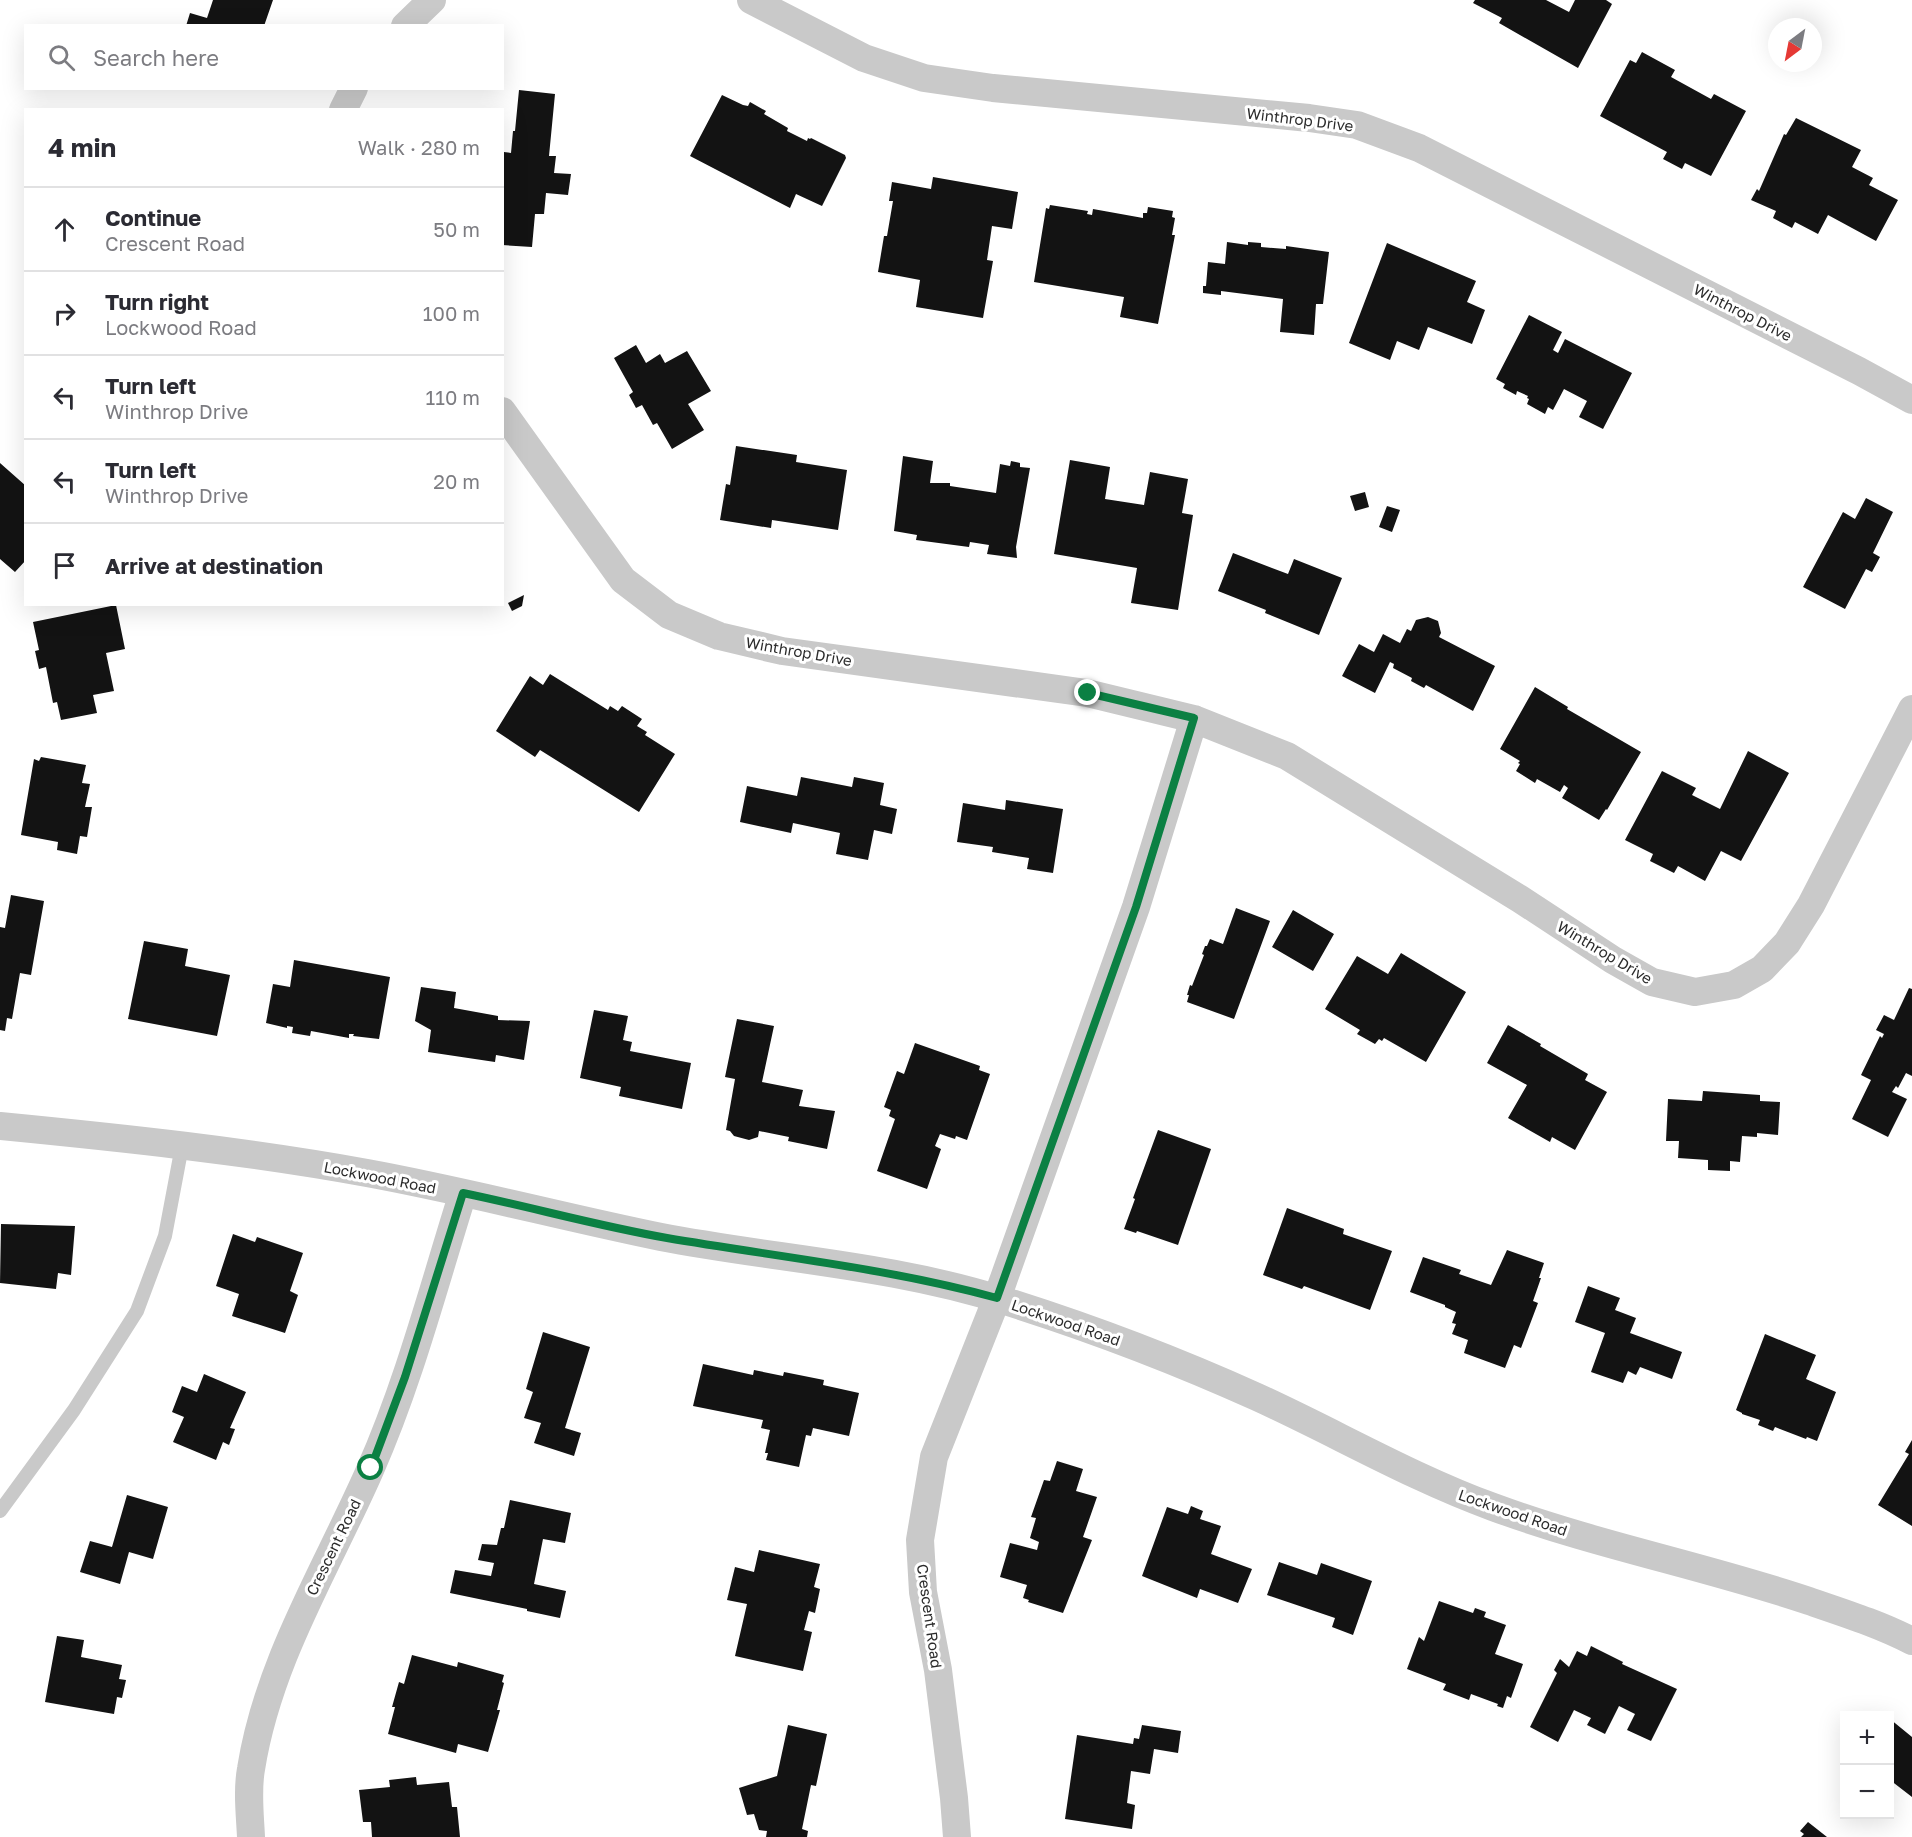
<!DOCTYPE html>
<meta charset="utf-8">
<style>
:root{--surface:#fff;--page:#f2f2f3;--text:#2b2b33;--muted:#7c7c81;--line:#e1e1e2}
body{margin:0;font-family:"Golos Text",sans-serif;background:var(--page);color:var(--text)}
.controls{position:absolute;right:18px;bottom:18px;display:grid;overflow:hidden;border-radius:0px;box-shadow:0 6px 24px #0002}
.controls button{width:54px;height:54px;display:grid;place-items:center;padding:0;border:0;border-bottom:2px solid var(--line);background:var(--surface);color:var(--text);font:30px sans-serif}
.compass{position:absolute;left:1768px;top:18px;width:54px;height:54px;border-radius:50%;background:var(--surface);box-shadow:0 6px 24px #0002;rotate:212deg}
.stop{position:absolute;width:18px;height:18px;margin:-14px;border:4px solid #0b8043;border-radius:50%;background:#fff}
.stop.end{background:#0b8043;border-color:#fff;box-shadow:0 2px 6px #0008}
.list{margin:0;padding:0;list-style:none}
h2{display:flex;justify-content:space-between;align-items:center;height:78px;margin:0;padding:0 24px;font-size:26px}
h2 small{font-size:20px;font-weight:400;color:var(--muted)}
.list li{display:grid;grid-template-columns:39px 1fr auto;gap:18px;align-items:center;box-sizing:border-box;height:84px;padding:0 24px;border-top:2px solid var(--line)}
.list b{display:block;font-size:22px;white-space:nowrap}
.list p{margin:0;font-size:20px;white-space:nowrap;color:var(--muted)}
.list em{font-size:20px;font-style:normal;color:var(--muted)}
.icon{flex:none;width:33px;height:33px;fill:none;stroke:currentColor;stroke-width:2;stroke-linecap:round;stroke-linejoin:round}
.map{position:relative;flex:none;width:1912px;height:1837px;overflow:hidden}
.search{position:absolute;background:var(--surface);box-shadow:0 6px 24px #0002;left:24px;top:24px;width:480px;height:66px;display:flex;align-items:center;gap:15px;box-sizing:border-box;padding:0 21px;border-radius:0px;color:var(--muted);font-size:22px}
.panel{position:absolute;background:var(--surface);box-shadow:0 6px 24px #0002;left:24px;top:108px;width:480px;height:498px;border-radius:0px}
.map>svg:first-child{display:block}
.building{fill:#131313}
.lines{fill:none;stroke-linecap:round;stroke-linejoin:round}
.lane{stroke:#c9c9c9;stroke-width:14}
.street{stroke:#c9c9c9;stroke-width:28}
.route{stroke:#0b8043;stroke-width:8}
.labels{text-anchor:middle;dominant-baseline:central;stroke-width:6;stroke-linejoin:round;paint-order:stroke}
.street-label{font-size:15px;fill:#2c2c2c;stroke:#fff}
</style>
<div class="map">
<svg width="1912" height="1837" viewBox="0 0 1912 1837">
<rect width="100%" height="100%" fill="#fff"/>
<!-- building -->
<path class="building" d="M213,0h60l-9,26h-78l4,-13 17,5z
M1475,0h71l23,12 6,-12h31l6,4 -34,64 -79,-45 3,-5 -29,-15z
M1642,52l33,18 -4,7 40,22 3,-5 32,17 -35,65 -26,-13 -3,6 -19,-10 4,-7 -67,-36 30,-56 6,3z
M519,90l36,4 -6,62h7l-2,17 17,1 -3,21 -22,-2 -2,21h-9l-3,33 -30,-2 2,-93 7,1 2,-22h2z
M722,95l21,10 5,1 2,-4 16,9 -2,3 24,14 -1,3 20,10 1,-3 2,1 1,-1 34,17 1,3 -24,48 -26,-12 -6,14 -100,-52z
M1796,118l65,32 -9,17 21,11 -4,7 29,15 -22,41 -48,-26 -10,19 -23,-12 -3,6 -19,-10 3,-7 -25,-11 6,-11 2,2 25,-57 2,1z
M933,177l85,15 -6,37 -20,-3 -5,34 6,1 -10,57 -67,-11 4,-27 -42,-8 6,-36h3l6,-35h-4l3,-19 39,7z
M1050,205l38,6 -1,3 5,1 1,-6 50,9v-5h4l1,-6 25,4 -1,6 3,1 -3,17h3l-17,89 -38,-7 4,-20 -90,-15 12,-74 3,1z
M1227,242l21,3v-3l13,1v4l25,2v-3l43,6 -6,52h-7l-2,31 -34,-3 3,-33 -62,-8v4l-18,-2v-7h3l2,-24 17,2z
M1387,243l89,38 -9,21 18,8 -13,34 -44,-17 -9,23 -22,-9 -7,19 -41,-17z
M1529,315l33,17 -9,18 5,3 7,-14 67,34 -29,56 -24,-12 8,-16 -23,-12 -11,21 -5,-3 -3,7 -18,-10 2,-5 -2,-1 1,-2 -11,-5 -1,4 -13,-7 2,-4 -9,-5z
M636,345l10,18 14,-9 5,9 22,-12 24,40 -23,13 16,26 -32,19 -15,-26 -4,2 -11,-20 -6,3 -7,-13 4,-3 -19,-34z
M736,446l61,9 -1,7 51,8 -9,60 -66,-10 -1,8 -51,-8 6,-36 4,1z
M903,456l30,5 -3,22h20v3l46,7 4,-29 10,2 1,-5 9,2v4l10,1 -14,79 1,11 -30,-4 2,-9 -19,-3 -1,5 -53,-7 1,-5 -23,-4z
M1070,460l40,7 -5,32 39,6 6,-33 38,7 -6,34 11,2 -15,95 -47,-7 6,-35 -83,-14z
M0,463l26,23v74l-11,12 -15,-13z
M1365,492l4,15 -14,4 -5,-15z
M1866,498l27,14 -20,41 7,4 -8,15 -6,-3 -21,40 -42,-22 40,-75 12,7z
M1387,506l13,4 -8,22 -13,-5z
M1233,553l55,21 6,-15 48,19 -23,57 -54,-22 1,-3 -48,-19z
M524,595l-2,11 -10,5 -4,-8z
M116,605l9,44 -19,4 8,38 -21,4 4,18 -36,7 -4,-18 -4,1 -7,-36 -7,2 -4,-18 4,-1 -6,-28z
M1428,617l10,4 3,12 -2,4 56,29 -22,45 -47,-26 -2,3 -13,-7 1,-3 -19,-10 1,-4 -4,-2 -15,31 -33,-17 17,-32 15,8 9,-18 17,9 7,-14 4,2 5,-11z
M550,674l58,36 2,-4 8,5 4,-5 20,13 -5,7 10,6 -2,3 30,19 -36,58 -99,-62 -5,7 -39,-26 34,-55 13,9z
M1535,687l33,20 -1,2 74,43 -34,58 -1,-1 -7,11 -37,-22 6,-10 -4,-3 -4,7 -23,-13 -2,4 -19,-12 4,-7 -2,-1 2,-2 -20,-12z
M1748,751l41,22 -48,88 -20,-10 -16,30 -27,-15 -4,7 -24,-12 3,-7 -28,-14 37,-69 34,17 -4,7 28,14z
M41,757l45,8 -4,18 8,1 -5,23h7l-5,30 -7,-1 -3,18 -20,-4 1,-8 -37,-7 13,-76 5,2z
M801,777l51,10 2,-10 30,6 -4,22 17,4 -5,25 -18,-4 -6,30 -32,-6 4,-21 -47,-10 -2,10 -51,-11 7,-36 50,10z
M1006,800l57,9 -10,64 -26,-4 2,-11 -37,-6 1,-5 -36,-5 6,-39 42,7z
M11,895l33,6 -13,74 -11,-2 -8,46 -5,-1 -2,13 -5,-1v-103l5,1z
M1236,908l34,13 -36,98 -47,-17 2,-7h-2l3,-10 2,1 12,-31 -2,-1 3,-8h2l3,-7 13,5z
M1293,910l41,24 -21,37 -41,-24z
M144,941l44,8 -3,17 45,9 -13,61 -89,-17z
M1401,953l65,39 -40,70 -42,-24 -2,3 -3,-2 -4,5 -18,-10 3,-4 -35,-21 32,-53 31,18z
M294,960l96,17 -11,62 -26,-3 1,-2h-5v4l-38,-7 -1,5 -18,-3 1,-6 -6,-1v2l-21,-5 7,-39 17,3z
M421,987l35,5 -2,16 44,8v4l32,1 -6,39 -28,-5 -1,7 -67,-10 3,-22 -16,-9z
M1909,988l3,1v87l-6,-3 -8,15 -2,-2 -4,6 15,7 -19,38 -36,-18 19,-39 -10,-5 19,-39 2,2 2,-4 -8,-4 8,-15 10,5z
M594,1010l34,6 -5,24 9,2 -2,9 61,12 -9,46 -63,-13 2,-9 -41,-9z
M737,1019l37,7 -12,56 41,8 -4,16 36,5 -8,38 -39,-8 1,-4 -30,-6 -1,6 -9,3 -15,-4 -4,-5 -4,-1 9,-51 -10,-2z
M1508,1025l33,19 -1,2 48,28 -3,6 22,12 -32,58 -23,-13 -2,5 -42,-24 19,-33 -40,-22z
M915,1043l65,23 -1,4 11,4 -23,66 -11,-4 -1,3 -15,-5 -5,12 6,3 -14,40 -50,-18 18,-52 -6,-3 2,-6 -7,-3 13,-36 7,3z
M1703,1091l57,4v6l20,1 -2,33 -21,-2v4l-15,-1 -2,26 -10,-1v10l-22,-1v-10l-30,-2 1,-17h-13l2,-42 34,2z
M1158,1130l53,19 -33,96 -41,-14 -1,2 -12,-4 11,-30 -2,-1z
M1287,1208l57,21 -1,5 49,17 -22,59 -66,-24 -2,3 -39,-14z
M1,1224l74,2 -4,49 -13,-2 -2,16 -56,-6z
M233,1234l22,8 2,-5 46,16 -13,38 8,4 -13,38 -53,-17 7,-22 -23,-8z
M1507,1250l37,13 -5,15h2l-8,23 5,2 -17,45 -7,-3 -9,23 -41,-15 4,-13 -16,-6 4,-10 -4,-1 4,-11 -11,-5v-2l-35,-13 13,-35 38,13 -2,4 32,11z
M1588,1286l32,12 -5,12 21,8 -6,15 52,19 -10,27 -32,-12 -4,8 -8,-4 -5,12 -32,-11 14,-39 -30,-11z
M543,1332l47,15 -25,81 16,5 -7,23 -40,-13 7,-20 -17,-5 9,-26 -7,-3z
M1765,1334l51,21 -10,24 30,13 -19,49 -10,-4 -1,2 -31,-12 -2,4 -15,-6 2,-5 -18,-6v-1l-6,-3z
M703,1364l50,11 1,-5 29,6 1,-4 40,8 -1,5 36,8 -10,43 -36,-8 -2,8 -5,-1 -7,32 -33,-7 2,-7h-3l5,-23 -9,-2 2,-8 -70,-14z
M204,1374l42,18 -16,36 5,1 -6,16 -6,-3 -7,18 -43,-18 11,-25 -12,-5 10,-26 15,6z
M1912,1440v86l-34,-21 31,-51 -4,-2z
M1057,1461l26,8 -7,22 21,6 -14,40 9,3 -29,73 -35,-11 1,-2 -6,-2 4,-13 -27,-8 10,-34 27,7 2,-8 -9,-4 6,-20 -5,-1 13,-37 6,1z
M127,1495l41,12 -15,52 -24,-7 -9,32 -40,-12 10,-31 22,6z
M510,1500l61,13 -6,30 -22,-4 -9,45 32,7 -6,27 -33,-7v-2l-77,-16 5,-23 36,6 3,-13 -16,-3 4,-16 15,1 4,-17h3z
M1191,1506l12,5 -3,8 21,7 -10,28 41,15 -14,34 -38,-14 -3,9 -55,-22 25,-69 21,7z
M759,1550l61,14 -6,23 6,2 -5,24 -6,-2 -5,19 8,2 -9,39 -68,-15 12,-52 -20,-4 8,-33 19,5z
M1279,1562l38,13 4,-12 51,18 -19,54 -21,-8 3,-9 -68,-23z
M1439,1601l34,12 2,-5 11,4 -2,5 22,8 -11,29 28,10 -12,34 -4,-2 -4,12 -6,-2 1,-2 -27,-10 -2,6 -26,-10 3,-6 -39,-15 12,-32 5,4z
M57,1636l27,4 -3,17 41,8 -3,14 7,1 -4,18 -5,-1 -3,17 -69,-12z
M1591,1646l32,16 -1,2 55,25 -26,52 -24,-11 8,-16 -16,-8 -14,28 -18,-9 4,-7 -17,-8 -16,32 -28,-15 27,-54 -3,-3 6,-11 9,8 8,-16 10,5z
M412,1655l45,12 1,-5 46,13 -2,7 2,1 -7,27h3l-12,42 -30,-8 -2,9 -68,-19 7,-27h-3l7,-25 5,2z
M1890,1719l22,18v60l-22,-17z
M788,1725l39,9 -11,52 -5,-1 -9,44 6,2 -1,6h-41l1,-6 -8,-1 -5,-16 -7,1 -8,-27 38,-12z
M1142,1725l39,6 -3,22 -24,-4 -4,25 -19,-3 -4,32 8,2 -3,24 -67,-10 12,-84 56,9 1,-6 5,1z
M416,1777l1,8 32,-3 3,25h5l3,30h-88l-1,-15h-8l-4,-32 31,-3 -1,-7z
M1808,1822l19,15h-26l3,-3 -4,-3z"/>
<g class="lines">
<!-- lane -->
<path class="lane" d="M0,1511l74,-101 63,-99 28,-75 17,-90"/>
<!-- street -->
<path class="street" d="M751,0l113,58 60,20 69,10 316,30 48,7 62,23 440,223 53,29
M405,26l27,-26
M343,110l11,-22
M502,411l121,169 46,35 50,21 63,15 305,42 107,26 93,37 233,143 93,61 39,22 43,10 39,-7 28,-16 25,-26 24,-38 101,-196
M0,1126c123,12 246,25 367,47 99,18 196,44 294,64 114,22 232,28 344,64 86,27 170,59 252,96 79,36 154,80 236,110 103,38 212,59 316,94 35,12 70,23 103,40
M251,1837c-1,-22 -4,-46 0,-68 17,-108 76,-201 119,-299 39,-88 64,-185 93,-277
M957,1837l-3,-39 -16,-128 -15,-78 -3,-52 14,-83 63,-159 139,-391 58,-188"/>
</g>
<g class="lines">
<!-- route -->
<path class="route" d="M371,1468l34,-91 58,-184c68,14 135,33 204,45 112,19 220,30 330,60l139,-391 58,-189 -106,-25"/>
</g>
<g class="labels">
<!-- street labels -->
<g class="street-label">
<text transform="translate(1300 119) rotate(7)">Winthrop Drive</text>
<text transform="translate(1743 312) rotate(27)">Winthrop Drive</text>
<text transform="translate(799 651) rotate(10)">Winthrop Drive</text>
<text transform="translate(1605 952) rotate(31)">Winthrop Drive</text>
<text transform="translate(380 1177) rotate(11)">Lockwood Road</text>
<text transform="translate(1066 1322) rotate(19)">Lockwood Road</text>
<text transform="translate(1513 1512) rotate(19)">Lockwood Road</text>
<text transform="translate(333 1547) rotate(-64)">Crescent Road</text>
<text transform="translate(930 1616) rotate(82)">Crescent Road</text>
</g>
</g>
</svg>
<div class="controls">
<button>+</button>
<button>−</button>
</div>
<svg class="compass" viewBox="-18 -18 36 36"><path d="M0-13l5 13h-10z" fill="#e53935"/><path d="M0 13l5-13h-10z" fill="#7c7c81"/></svg>
<div class="stop" style="left:371px;top:1468px"></div>
<div class="stop end" style="left:1088px;top:693px"></div>
<div class="search"><svg class="icon" aria-label="search" viewBox="0 0 24 24"><circle cx="10" cy="10" r="6"/><path d="M15 15l6 6"/></svg>Search here</div>
<section class="panel">
<h2>4 min<small>Walk · 280 m</small></h2>
<ul class="list">
<li><svg class="icon" aria-label="ahead" viewBox="0 0 24 24"><path d="M12 20V5M6 11l6-6 6 6"/></svg><div><b>Continue</b><p>Crescent Road</p></div><em>50 m</em></li>
<li><svg class="icon" aria-label="right" viewBox="0 0 24 24"><path d="M7 20v-9h11M14 6l5 5-5 5"/></svg><div><b>Turn right</b><p>Lockwood Road</p></div><em>100 m</em></li>
<li><svg class="icon" aria-label="left" viewBox="0 0 24 24"><path d="M17 20v-9H6M10 6l-5 5 5 5"/></svg><div><b>Turn left</b><p>Winthrop Drive</p></div><em>110 m</em></li>
<li><svg class="icon" aria-label="left" viewBox="0 0 24 24"><path d="M17 20v-9H6M10 6l-5 5 5 5"/></svg><div><b>Turn left</b><p>Winthrop Drive</p></div><em>20 m</em></li>
<li><svg class="icon" aria-label="arrive" viewBox="0 0 24 24"><path d="M6 21V4h12l-3 4 3 4H6"/></svg><div><b>Arrive at destination</b></div></li>
</ul>
</section>
</div>
